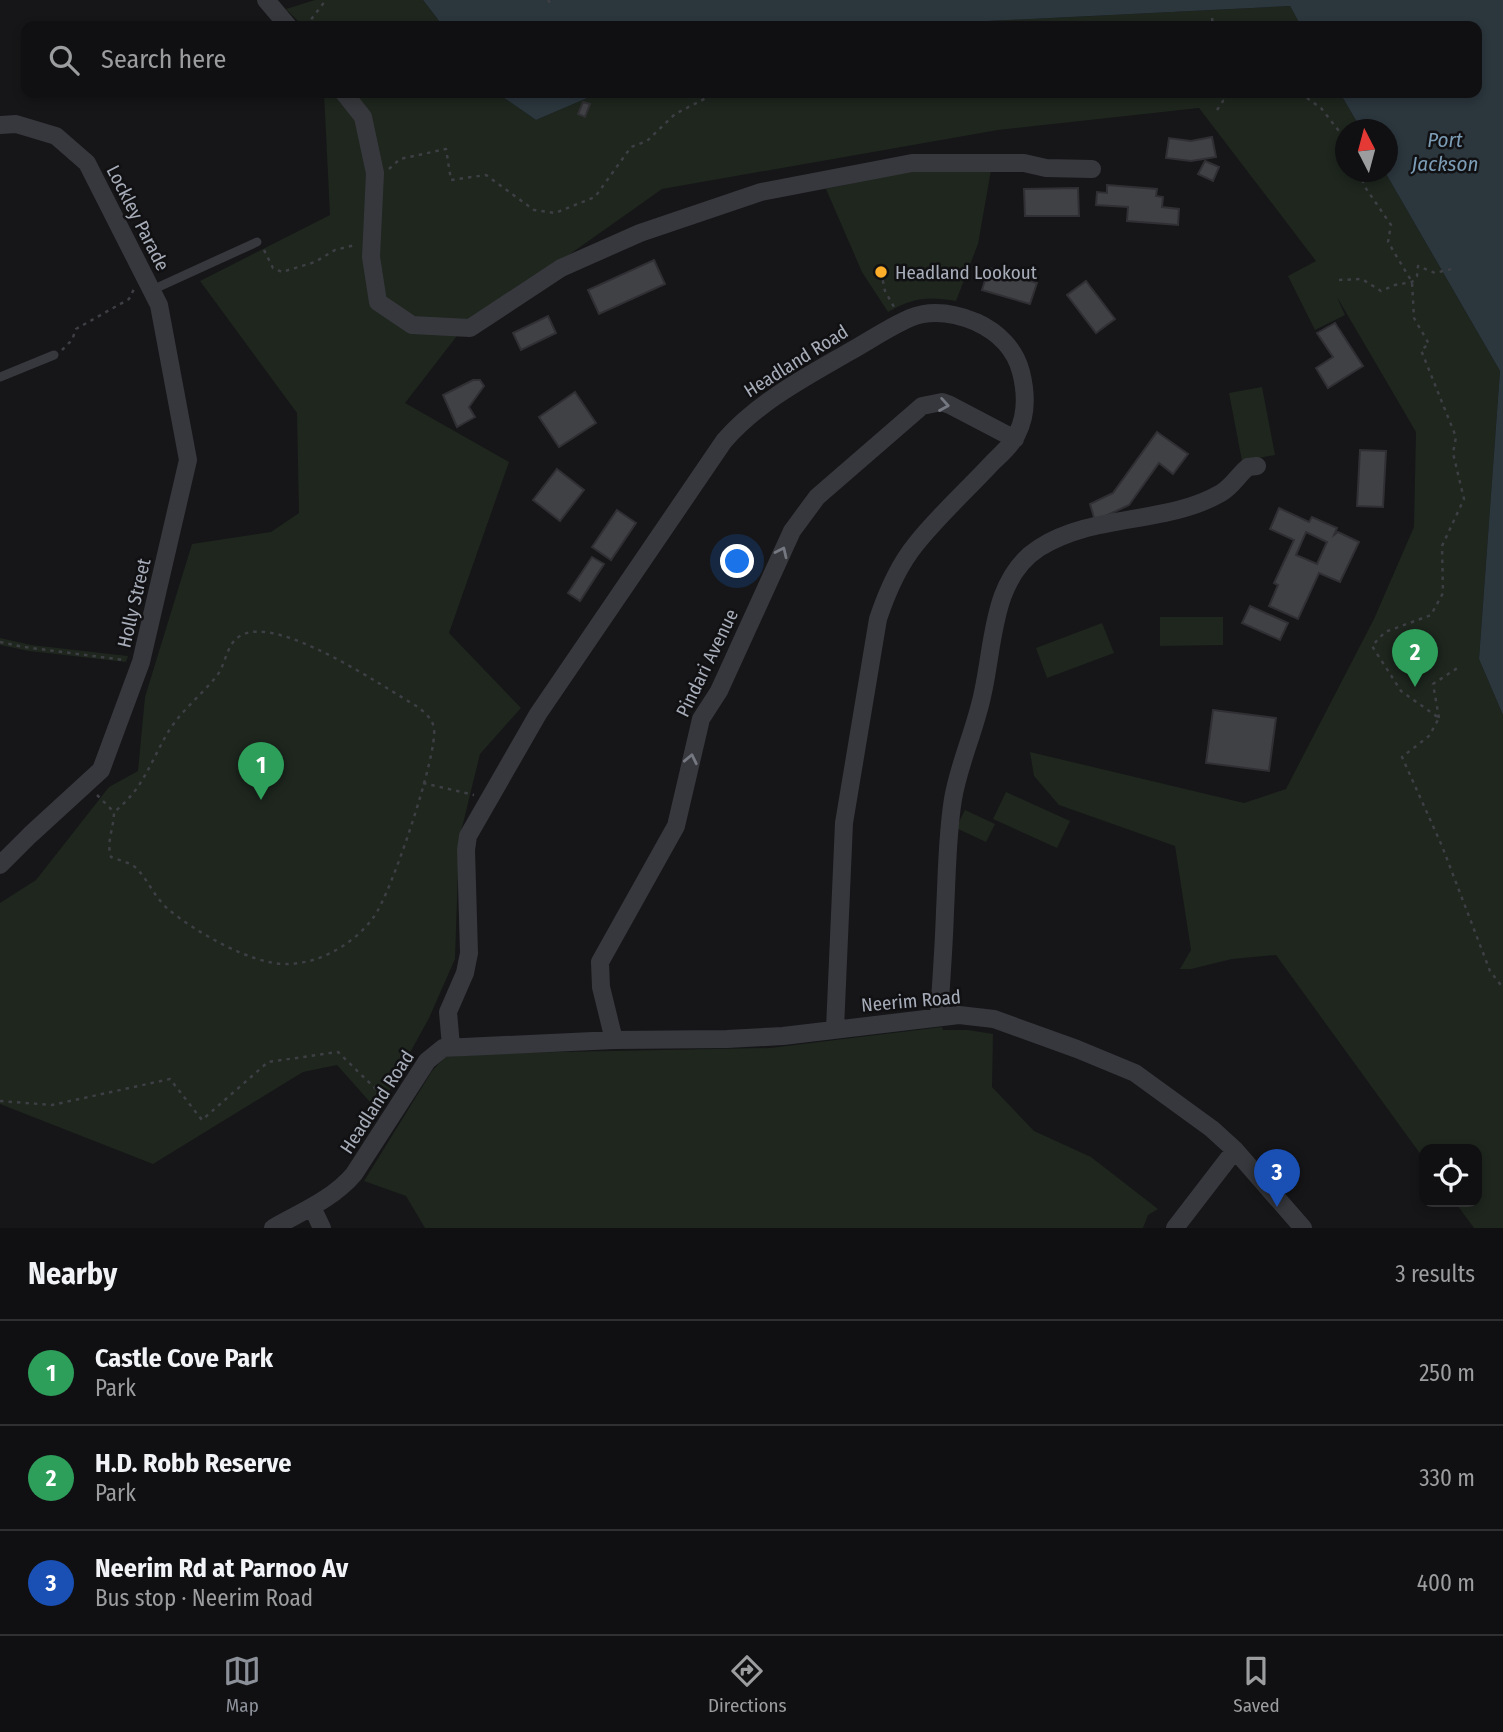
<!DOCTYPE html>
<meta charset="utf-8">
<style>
:root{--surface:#101012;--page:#19191b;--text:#f1f3f6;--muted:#9c9d9f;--line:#303032;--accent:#8c9099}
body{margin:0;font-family:"Fira Sans Condensed",sans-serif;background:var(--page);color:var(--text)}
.controls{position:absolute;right:21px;bottom:21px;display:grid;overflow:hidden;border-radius:14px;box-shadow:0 4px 10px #0003}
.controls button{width:63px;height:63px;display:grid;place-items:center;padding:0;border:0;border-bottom:2px solid var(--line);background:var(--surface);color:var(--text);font:35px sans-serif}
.compass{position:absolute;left:1335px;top:119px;width:63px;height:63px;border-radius:50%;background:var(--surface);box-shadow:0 4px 10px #0003;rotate:354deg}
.you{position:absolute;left:738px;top:562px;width:24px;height:24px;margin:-18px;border:5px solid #fff;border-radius:50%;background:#1a73e8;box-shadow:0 0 0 10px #1a73e833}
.badge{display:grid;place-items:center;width:46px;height:46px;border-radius:50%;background:var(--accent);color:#fff;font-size:23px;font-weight:700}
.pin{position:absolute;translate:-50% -58px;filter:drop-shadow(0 2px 4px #0008)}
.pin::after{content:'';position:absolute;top:37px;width:24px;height:21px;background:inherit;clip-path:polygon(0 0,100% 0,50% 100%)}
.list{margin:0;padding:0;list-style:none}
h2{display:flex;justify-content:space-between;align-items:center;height:91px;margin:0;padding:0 28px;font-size:30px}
h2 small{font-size:23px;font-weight:400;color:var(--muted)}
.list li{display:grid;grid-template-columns:46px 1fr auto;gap:21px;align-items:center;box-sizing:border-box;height:105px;padding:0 28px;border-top:2px solid var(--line)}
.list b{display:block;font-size:26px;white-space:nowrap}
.list p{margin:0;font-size:23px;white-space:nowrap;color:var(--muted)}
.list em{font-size:23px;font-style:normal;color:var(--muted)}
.icon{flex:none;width:38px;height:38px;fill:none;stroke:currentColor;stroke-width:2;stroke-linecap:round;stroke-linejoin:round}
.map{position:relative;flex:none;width:1503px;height:1228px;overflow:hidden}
.search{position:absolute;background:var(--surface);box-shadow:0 4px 10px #0003;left:21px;right:21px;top:21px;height:77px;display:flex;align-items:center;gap:18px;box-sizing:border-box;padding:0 24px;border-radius:14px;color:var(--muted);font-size:26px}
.sheet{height:406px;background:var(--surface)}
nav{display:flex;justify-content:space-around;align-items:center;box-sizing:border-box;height:98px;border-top:2px solid var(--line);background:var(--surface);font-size:19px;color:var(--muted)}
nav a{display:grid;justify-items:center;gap:4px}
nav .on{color:var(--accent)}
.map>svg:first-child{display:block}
.green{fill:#1e261e}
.water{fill:#2b363d}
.building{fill:#404145;stroke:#303034;stroke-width:2;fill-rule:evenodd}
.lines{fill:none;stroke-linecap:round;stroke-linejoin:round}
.path{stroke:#3d3f44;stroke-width:2.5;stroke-dasharray:3.5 5;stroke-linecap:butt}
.service{stroke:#37383d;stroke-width:9}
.minor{stroke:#37383d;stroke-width:18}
.oneway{stroke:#757881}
.poi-dot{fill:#feae28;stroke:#111113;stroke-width:2.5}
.labels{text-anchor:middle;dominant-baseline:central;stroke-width:5;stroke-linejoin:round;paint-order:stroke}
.street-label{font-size:19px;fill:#a7adb9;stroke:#111113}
.poi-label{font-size:19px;fill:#a7adb9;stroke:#111113;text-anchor:start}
.water-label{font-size:21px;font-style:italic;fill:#7c9db6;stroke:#111113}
</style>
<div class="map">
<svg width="1503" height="1228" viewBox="0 0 1503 1228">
<rect width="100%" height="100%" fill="#161618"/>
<!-- green -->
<path class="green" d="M315,0h108l20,26h-140l-17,-17z
M1290,6l11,20h-412z
M324,93h173l39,27 63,-27h741l21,36 -15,1v42h39l115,199 -21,288 24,56v513h-29l-19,-26h22v-53h-53v10l-148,-204 -44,4 -41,10h-11l11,-19 -16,-104 -116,-41 -25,-29 -4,-24 214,51 42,-14 88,-170 40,-92 2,-95 -79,-135 8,18 -30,15 -27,-54 28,-15 -117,-153 -201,22 -336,59 -202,143 -55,71 104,59 -60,171 72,75 -41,46 -21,86 -4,119 -26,59 -51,93 -41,-46 -34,7 -150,92 -153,-60v-201l36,-23 73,-93 29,-16 7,-74 47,-153 79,-12 28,-19 -2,-100 -97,-132 130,-66z
M914,170h77l-13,74 -22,57c-29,-5 -43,-3 -68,11l-26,-40 -36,-83z
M1262,387l13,68 -33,6 -13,-68z
M1160,617h63v28l-63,1z
M1102,623l12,30 -67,25 -11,-30z
M0,638l31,7 97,11 -2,6 -97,-11 -29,-6z
M1006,792l64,29 -13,27 -64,-29z
M965,810l30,14 -9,18 -30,-14z
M942,1027l1,3h25l25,4 -1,53 42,44 57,26 67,52 -10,6 -5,13h-718l-19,-32 -42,-15 68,-110 13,-14 62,-4 263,-5z"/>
<!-- water -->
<path class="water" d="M423,0h1080v715l-24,-56 21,-288 -115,-199h3v-42l-27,-1 -21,-36h137v-67h-176l-11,-20 -401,20h-446z
M497,93h102l-63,27z"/>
<!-- building -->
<path class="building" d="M583,102l7,2 -5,13 -7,-3z
M1212,137l4,20 -25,4 -25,-3 3,-20 22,3z
M1205,161l14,6 -6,14 -15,-7z
M1107,185l50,4 -1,7 7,1 -1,10 17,2 -1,16 -51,-4 1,-14 -32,-2 1,-13 10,1z
M1078,188l1,28h-54l-1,-27z
M654,260l11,24 -66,30 -11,-24z
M989,268l48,15 -7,21 -48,-14z
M1086,281l29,38 -19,14 -29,-38z
M548,316l8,17 -35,17 -8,-17z
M1335,323l28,43 -35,22 -12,-20 17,-11 -16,-24z
M473,380h7l4,6 -15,21 6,10 -18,10 -14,-32z
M575,392l21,31 -37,24 -20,-30z
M1157,432l31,22 -15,20 -14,-11 -30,42 -34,16 -5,-17 23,-11z
M1360,450l26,1 -3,56 -26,-1z
M557,469l27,21 -24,31 -27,-21z
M1279,508l30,14 3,-5 25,11 -3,7 4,-3 21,10 -19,40 -21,-9 -21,46 -29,-13 9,-21 -4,-2 20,-43 -24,-11zM1306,532l21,10 -10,22 -21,-9z
M617,510l19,13 -25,37 -19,-13z
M592,557l12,7 -24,37 -12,-8z
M1250,606l38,17 -8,17 -38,-17z
M1213,710l63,8 -7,53 -63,-8z"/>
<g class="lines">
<!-- path -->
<path class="path" d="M548,0l5,7
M1212,18l1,8
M306,26l20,-26
M767,93l5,2 69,-2
M1300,93l21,15 25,32
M1217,110l6,-9 -2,-8
M389,169l11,-10 46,-10 5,31 35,-5 48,35 21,3 40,-16 36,-50 16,-6 28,-27 41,-21
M1359,172l6,15 26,38 -3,17 24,40 2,36 15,26 -8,6 35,87 -3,16 11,46 -22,47 1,47 -12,22 -46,17 -13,14 29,45 38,27 -10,18 -27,21 40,89 48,125 13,17
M264,250l9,18 9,4 33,-10 20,-12 20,-5
M881,272l4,19 9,16
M1339,280l23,-1 19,12 14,-6 17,-3 5,-6 1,-10 17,7 21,-5
M62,350l10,-10 4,-11 53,-30 5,-10
M0,642l24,5 100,13
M1439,718l-6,-34 26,-17
M423,783l51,12
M97,795l17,17c0,16 -8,30 -3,45 7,3 18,5 24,10 13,12 19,30 33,42 26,22 84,56 119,55 32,0 67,-20 86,-46 18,-23 65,-164 61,-190 -2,-10 -9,-15 -16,-21 -35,-20 -141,-94 -178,-71 -14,8 -14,29 -24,41 -16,19 -37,36 -49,57 -18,31 -24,55 -53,78
M0,1101l52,4 118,-26 32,41 66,-58 70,-10 47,46"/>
<!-- service -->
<path class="service" d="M152,290l105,-48
M0,377l54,-22"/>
<!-- minor -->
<path class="minor" d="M266,0l22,26
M344,93l19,24 12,56 -4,84 7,45 34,23 58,3 91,-60 79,-35 121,-41 151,-29h112l22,5 46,1
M0,125l16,-1 40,12 31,27 72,142 29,155 -47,202 -40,108 -71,65 -30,30
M939,1017c2,-35 5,-71 6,-106 2,-37 2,-75 8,-112 6,-36 23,-71 30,-107 11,-49 9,-114 56,-144 54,-35 127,-23 182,-55 12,-7 17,-18 27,-26l9,-1
M614,1040l-13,-53 -1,-25 76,-136 25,-107 18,-28 73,-160 25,-34 105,-91 20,-4 8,3 65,34
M451,1046l-3,-34 17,-39 4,-20 -3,-103 2,-14 70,-122 186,-273c34,-39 80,-63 125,-89 20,-11 40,-25 61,-34 22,-9 44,-5 66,4 22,10 39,27 45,50 5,20 6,43 -4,62 -5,11 -16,20 -24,28 -25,27 -54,53 -77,82 -18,22 -29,48 -38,75l-34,204 -9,206
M312,1207l10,21
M273,1228c28,-16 60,-29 81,-54l73,-113 16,-13 171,-8 113,-1 56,-3 176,-21 35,4 83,30 58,24 77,56 23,21 68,78
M1175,1228l60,-78"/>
</g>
<!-- one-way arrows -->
<defs><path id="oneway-chevron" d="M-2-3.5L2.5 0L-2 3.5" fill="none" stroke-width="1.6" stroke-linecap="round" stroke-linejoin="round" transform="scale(1.75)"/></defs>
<g class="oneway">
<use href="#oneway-chevron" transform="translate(944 405) rotate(10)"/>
<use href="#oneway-chevron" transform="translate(782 552) rotate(-65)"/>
<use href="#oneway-chevron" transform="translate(691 759) rotate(-78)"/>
</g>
<!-- markers -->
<circle class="poi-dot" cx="881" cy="272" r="7"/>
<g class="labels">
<!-- street labels -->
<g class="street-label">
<text transform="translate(138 218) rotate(63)">Lockley Parade</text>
<text transform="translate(796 361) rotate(-32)">Headland Road</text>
<text transform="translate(134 603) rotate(-77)">Holly Street</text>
<text transform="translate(707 663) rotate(-64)">Pindari Avenue</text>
<text transform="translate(911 1001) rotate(-5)">Neerim Road</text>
<text transform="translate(377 1102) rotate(-57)">Headland Road</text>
</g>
<!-- poi labels -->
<g class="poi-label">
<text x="895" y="272">Headland Lookout</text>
</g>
<!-- water labels -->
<g class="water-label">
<text x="1445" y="140">Port<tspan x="1445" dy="24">Jackson</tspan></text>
</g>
</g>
</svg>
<div class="controls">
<button><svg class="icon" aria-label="locate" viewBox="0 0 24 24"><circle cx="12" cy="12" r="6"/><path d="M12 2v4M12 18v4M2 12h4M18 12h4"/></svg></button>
</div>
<svg class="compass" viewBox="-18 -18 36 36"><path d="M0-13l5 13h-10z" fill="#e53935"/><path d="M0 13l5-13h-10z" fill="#9c9d9f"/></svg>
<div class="you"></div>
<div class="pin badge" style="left:261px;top:800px;background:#2e9e5b">1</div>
<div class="pin badge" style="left:1415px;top:687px;background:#2e9e5b">2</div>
<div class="pin badge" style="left:1277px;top:1207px;background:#1a4fb4">3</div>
<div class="search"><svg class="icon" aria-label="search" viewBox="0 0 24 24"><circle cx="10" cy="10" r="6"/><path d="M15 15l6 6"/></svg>Search here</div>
</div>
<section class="sheet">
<h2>Nearby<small>3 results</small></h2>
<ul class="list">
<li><span class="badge" style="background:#2e9e5b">1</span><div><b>Castle Cove Park</b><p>Park</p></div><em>250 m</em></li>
<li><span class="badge" style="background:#2e9e5b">2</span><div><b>H.D. Robb Reserve</b><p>Park</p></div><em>330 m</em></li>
<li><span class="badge" style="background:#1a4fb4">3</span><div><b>Neerim Rd at Parnoo Av</b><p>Bus stop · Neerim Road</p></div><em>400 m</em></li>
</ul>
</section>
<nav>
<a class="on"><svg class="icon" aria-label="map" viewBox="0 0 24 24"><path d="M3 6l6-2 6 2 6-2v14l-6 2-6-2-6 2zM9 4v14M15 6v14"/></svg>Map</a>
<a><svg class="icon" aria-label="directions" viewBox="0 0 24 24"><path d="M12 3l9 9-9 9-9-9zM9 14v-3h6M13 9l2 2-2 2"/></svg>Directions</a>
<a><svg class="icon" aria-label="saved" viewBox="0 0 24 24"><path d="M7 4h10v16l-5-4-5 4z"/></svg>Saved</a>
</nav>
